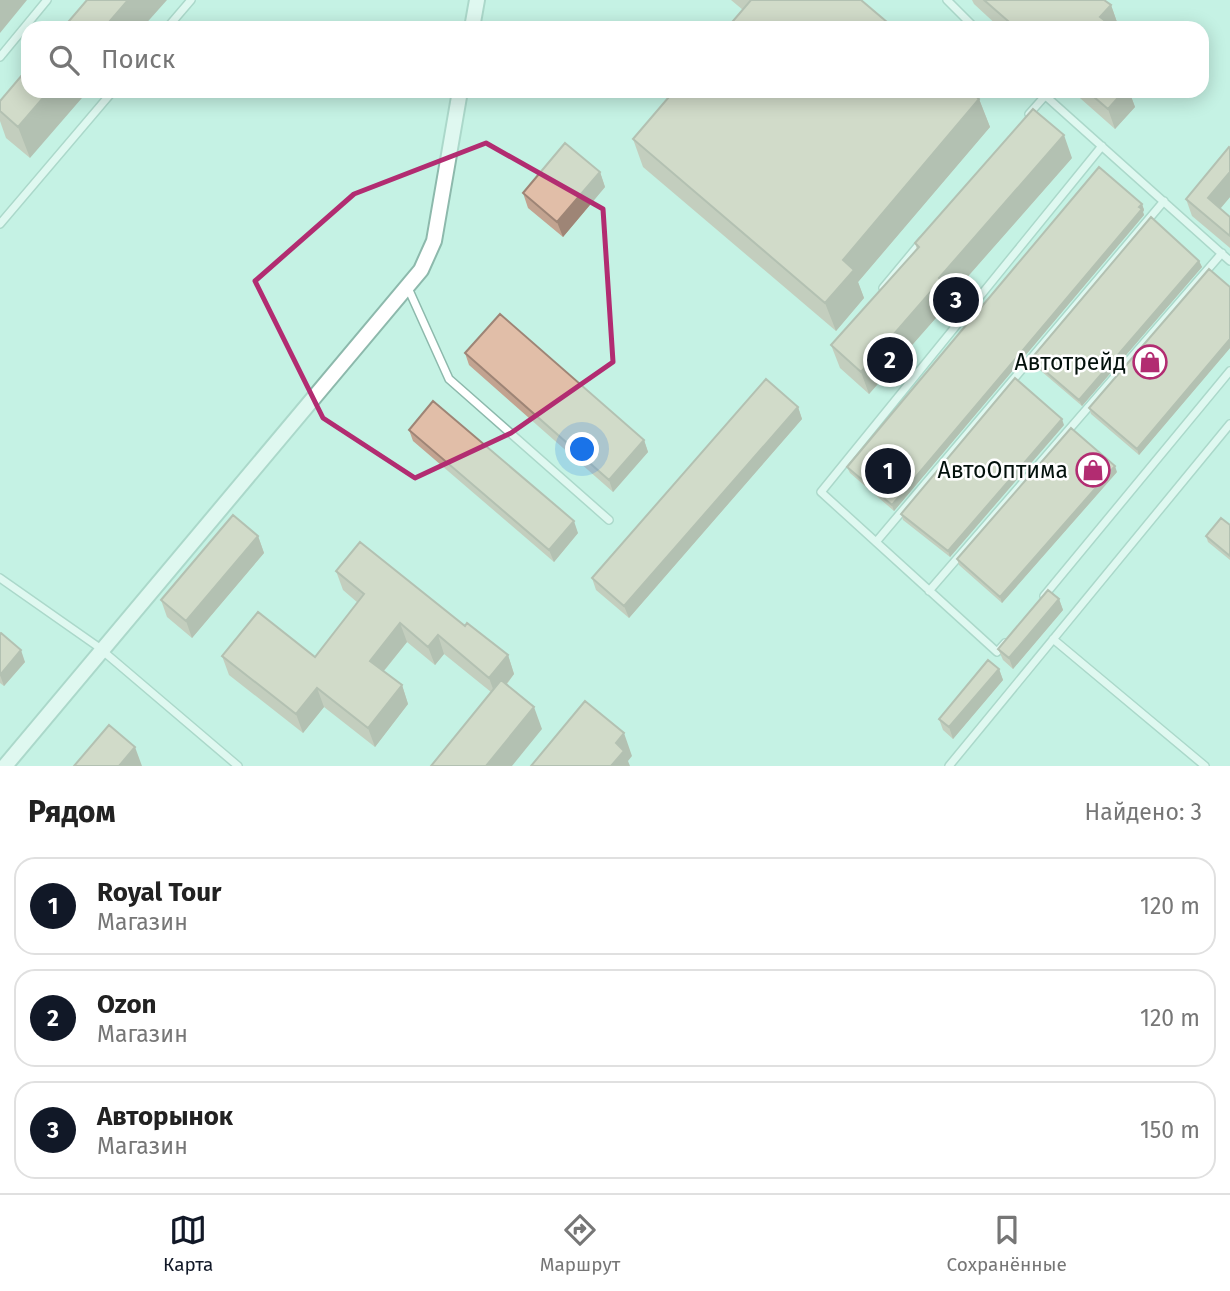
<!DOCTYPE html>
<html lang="ru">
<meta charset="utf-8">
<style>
:root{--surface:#fff;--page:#f6f6f6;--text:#222;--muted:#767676;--line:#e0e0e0;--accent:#111827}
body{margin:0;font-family:"Fira Sans",sans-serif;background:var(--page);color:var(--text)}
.you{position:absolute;left:583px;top:450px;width:24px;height:24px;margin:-18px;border:5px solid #fff;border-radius:50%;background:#1a73e8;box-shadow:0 0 0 10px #1a73e833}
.badge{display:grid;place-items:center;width:46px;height:46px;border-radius:50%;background:var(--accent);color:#fff;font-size:23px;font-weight:700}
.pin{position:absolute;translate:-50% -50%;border:4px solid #fff;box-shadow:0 2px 7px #0006}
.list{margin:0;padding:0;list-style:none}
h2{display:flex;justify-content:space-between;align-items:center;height:91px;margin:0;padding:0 28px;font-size:30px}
h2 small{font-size:23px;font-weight:400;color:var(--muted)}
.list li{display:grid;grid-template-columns:46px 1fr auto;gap:21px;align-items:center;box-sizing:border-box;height:98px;margin:0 14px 14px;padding:0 14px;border:2px solid var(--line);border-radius:21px}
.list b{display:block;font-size:26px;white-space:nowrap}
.list p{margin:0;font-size:23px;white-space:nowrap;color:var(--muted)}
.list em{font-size:23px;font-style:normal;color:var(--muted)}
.icon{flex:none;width:38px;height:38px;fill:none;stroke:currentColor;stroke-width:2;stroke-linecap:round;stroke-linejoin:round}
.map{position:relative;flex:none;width:1230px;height:766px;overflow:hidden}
.search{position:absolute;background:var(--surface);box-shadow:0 4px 18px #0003;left:21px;right:21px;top:21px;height:77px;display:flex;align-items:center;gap:18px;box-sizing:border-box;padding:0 24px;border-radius:21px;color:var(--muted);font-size:26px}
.sheet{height:427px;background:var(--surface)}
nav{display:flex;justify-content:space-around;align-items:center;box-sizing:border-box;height:98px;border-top:2px solid var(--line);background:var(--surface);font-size:19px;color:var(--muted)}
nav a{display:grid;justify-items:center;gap:4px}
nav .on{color:var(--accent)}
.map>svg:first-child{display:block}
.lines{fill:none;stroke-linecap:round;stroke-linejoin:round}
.service-casing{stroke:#8db9ac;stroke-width:10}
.minor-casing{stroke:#8db9ac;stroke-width:18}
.service{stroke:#fff;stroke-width:7}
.minor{stroke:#fff;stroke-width:14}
.wall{fill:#c2a390}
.shaded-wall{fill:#9e8576}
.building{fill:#e1bea8;stroke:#9e8576;stroke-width:2}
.marked{fill:none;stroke:#b22c71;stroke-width:5;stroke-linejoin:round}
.labels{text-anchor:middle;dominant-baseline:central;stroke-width:5;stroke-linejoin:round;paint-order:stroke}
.poi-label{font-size:23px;fill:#02100b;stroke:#fff;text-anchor:end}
</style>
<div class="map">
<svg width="1230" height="766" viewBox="0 0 1230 766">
<rect width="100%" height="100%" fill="#c5f2e4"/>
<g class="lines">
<defs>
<path id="service" d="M947,0l28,28
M167,28l24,-28
M0,57l47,-57
M1040,91l190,170
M1029,114l16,-18
M0,224l113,-133
M408,288l41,91 160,141
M883,288l39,-47
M876,542l288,-341
M0,578l97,68 141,120
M929,591l293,-338
M1044,596l186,-225
M1053,639l152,127
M1005,643l-8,9 -176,-160 281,-346
M949,766l281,-342"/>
<path id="minor" d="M472,28l5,-28
M5,766l416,-496 13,-29 26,-150"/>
</defs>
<!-- service casing -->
<use href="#service" class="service-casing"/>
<!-- minor casing -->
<use href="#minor" class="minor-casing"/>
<!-- service -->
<use href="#service" class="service"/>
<!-- minor -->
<use href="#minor" class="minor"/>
</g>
<!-- wall -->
<path class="wall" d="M731,0h130l-118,10z
M972,0h132l7,5 7,20 -3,3h-115l-26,-24z
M28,68l2,90 -24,-20 -6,-17v-20z
M1072,91h57l6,16 -20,22z
M979,99l11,28 -132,155 6,16 -28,33 -193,-164 -10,-28z
M1230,148v49l-10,12 10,8v31l-38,-32 -6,-17z
M1072,158l-124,141 1,4 -80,91 -29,-26 -9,-23 86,-96 -2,-6z
M600,172l5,15 -42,50 -35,-29 -5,-15z
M1142,204l2,6 -1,2 1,3 -250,296 -44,-38 -3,-6z
M1199,261l3,6 -120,139 -48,-41 -3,-6z
M1230,287v61l-91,107 -48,-41 -2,-6z
M465,353l179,87 4,12 -35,40 -144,-127z
M798,407l4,12 -173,199 -33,-28 -4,-12z
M1064,425l-114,132 -47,-37 -2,-6z
M409,430l169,103 -24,29 -141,-121z
M1117,472l-115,131 -43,-38 -2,-6z
M1230,525v35l-22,-18 -2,-6z
M258,536l6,17 -72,85 -25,-21 -6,-17z
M336,571l129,55 43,29 6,19 -7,10 35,45 -51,-37 -47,-38 -9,11 -28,-23 -23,29 18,14 6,19 -33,43 -51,-40 -21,26 -74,-58 -7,-19 93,1 43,-54 -15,-13z
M1059,599l4,11 -50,59 -10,-9 -5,-11z
M0,634l25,28 -21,24 -4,-3z
M999,669l4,11 -50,59 -10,-9 -4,-11z"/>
<!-- shaded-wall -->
<path class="shaded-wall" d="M0,0h27l-27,33z
M128,0h39l-25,28h-38z
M1111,5l7,20 -3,3h-11l-4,-11z
M49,91h39l-58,67 -12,-31z
M1124,91h5l6,16 -20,22 -7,-20z
M979,99l11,28 -132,155 6,16 -28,33 -11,-28 18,-43z
M1064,135l8,23 -124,141 1,4 -80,91 -8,-22 78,-94z
M600,172l5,15 -42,50 -6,-15z
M1230,172v25l-16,19 -6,-18z
M1142,204l2,6 -1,2 1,3 -250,296 -2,-6z
M1199,261l3,6 -120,139 -3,-6z
M1230,339v9l-91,107 -2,-6z
M798,407l4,12 -173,199 -5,-12z
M1062,419l2,6 -114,132 -2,-6z
M644,440l4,12 -35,40 -4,-12z
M1115,466l2,6 -115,131 -2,-6z
M574,521l4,12 -24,29 -5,-12z
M258,536l6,17 -72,85 -6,-17z
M1059,599l4,11 -50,59 -4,-11z
M400,623l7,19 -30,37 -7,-18z
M438,635l6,19 -9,11 -7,-18z
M21,650l4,12 -21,24 -4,-11z
M508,655l6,19 -18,23 -7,-19z
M999,669l4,11 -50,59 -4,-12z
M402,685l6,19 -33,43 -7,-19z
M317,688l7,19 -21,26 -7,-19z
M534,707l8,22 -30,37h-26z
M624,733l8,23 -4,5 2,5h-19l5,-23z
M135,747l7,19h-23z"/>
<!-- building -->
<path class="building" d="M87,0h41l-24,28h-41z
M751,0h110l33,28h-167z
M984,0h120l7,5 -11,12 14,11h-98z
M28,68v23h21l-31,36 -18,-16v-10z
M674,91h296l9,8 -136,161 11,10 -29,33 -192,-164z
M1087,91h37l-16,18z
M1033,109l31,26 -125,143 2,2 -80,92 -30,-27 88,-98 -4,-4z
M565,143l35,29 -43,50 -34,-29z
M1229,147l1,1v24l-22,26 22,19v19l-44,-37z
M1099,167l43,37 -3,3 3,2 -250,296 -45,-38z
M1151,217l48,44 -120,139 -48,-41z
M1209,269l21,18v52l-93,110 -48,-41z
M500,314l144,126 -35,40 -144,-127z
M1015,378l47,41 -114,132 -47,-37z
M766,379l32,28 -174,199 -32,-28z
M433,401l141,120 -25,29 -140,-120z
M1071,428l44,38 -115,131 -43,-38z
M233,515l25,21 -72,85 -25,-21z
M1221,518l9,7v31l-24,-20z
M360,542l105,84 2,-3 41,32 -19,23 -51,-43 -10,12 -28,-24 -30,38 32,24 -34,43 -51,-40 -21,26 -74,-58 36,-44 57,45 49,-63 -28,-23z
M1048,590l11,9 -50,59 -11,-9z
M1,633l20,17 -21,25v-41z
M988,660l11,9 -50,58 -10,-8z
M501,680l33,27 -48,59h-55z
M585,701l39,32 -8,10 8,8 -13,15h-80z
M109,725l26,22 -16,19h-45z"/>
<!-- marked area -->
<path d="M0 0H1230V766H0ZM486,143l117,66 10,153 -102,71 -96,45 -92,-60 -68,-137 99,-87z" fill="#c5f2e4" fill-opacity=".55" fill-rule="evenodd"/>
<path class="marked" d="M486,143l117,66 10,153 -102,71 -96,45 -92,-60 -68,-137 99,-87z"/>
<!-- icons -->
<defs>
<symbol id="shop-ring" viewBox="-11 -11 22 22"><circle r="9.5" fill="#fff" stroke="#b22c71" stroke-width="1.5"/><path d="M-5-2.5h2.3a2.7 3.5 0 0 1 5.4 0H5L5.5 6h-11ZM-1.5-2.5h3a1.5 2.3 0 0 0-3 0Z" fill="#b22c71"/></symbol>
</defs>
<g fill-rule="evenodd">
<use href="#shop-ring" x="1131" y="343" width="38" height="38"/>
<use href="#shop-ring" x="1074" y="451" width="38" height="38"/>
</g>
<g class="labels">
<!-- poi labels -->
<g class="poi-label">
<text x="1126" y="362">Автотрейд</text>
<text x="1068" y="470">АвтоОптима</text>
</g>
</g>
</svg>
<div class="you"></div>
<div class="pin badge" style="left:888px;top:471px">1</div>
<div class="pin badge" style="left:890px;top:360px">2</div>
<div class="pin badge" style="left:956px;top:300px">3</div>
<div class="search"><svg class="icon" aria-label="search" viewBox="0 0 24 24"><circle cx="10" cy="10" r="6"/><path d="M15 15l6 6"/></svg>Поиск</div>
</div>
<section class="sheet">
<h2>Рядом<small>Найдено: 3</small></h2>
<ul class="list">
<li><span class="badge">1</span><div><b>Royal Tour</b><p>Магазин</p></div><em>120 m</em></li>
<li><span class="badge">2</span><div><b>Ozon</b><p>Магазин</p></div><em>120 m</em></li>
<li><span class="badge">3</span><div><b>Авторынок</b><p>Магазин</p></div><em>150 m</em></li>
</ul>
</section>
<nav>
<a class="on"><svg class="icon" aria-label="map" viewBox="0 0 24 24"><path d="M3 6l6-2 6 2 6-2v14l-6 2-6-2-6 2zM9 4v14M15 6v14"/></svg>Карта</a>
<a><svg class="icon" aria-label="directions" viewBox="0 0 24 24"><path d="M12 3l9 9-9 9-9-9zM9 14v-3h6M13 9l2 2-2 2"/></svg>Маршрут</a>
<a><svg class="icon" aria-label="saved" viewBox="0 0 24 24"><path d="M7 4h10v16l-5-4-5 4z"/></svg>Сохранённые</a>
</nav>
